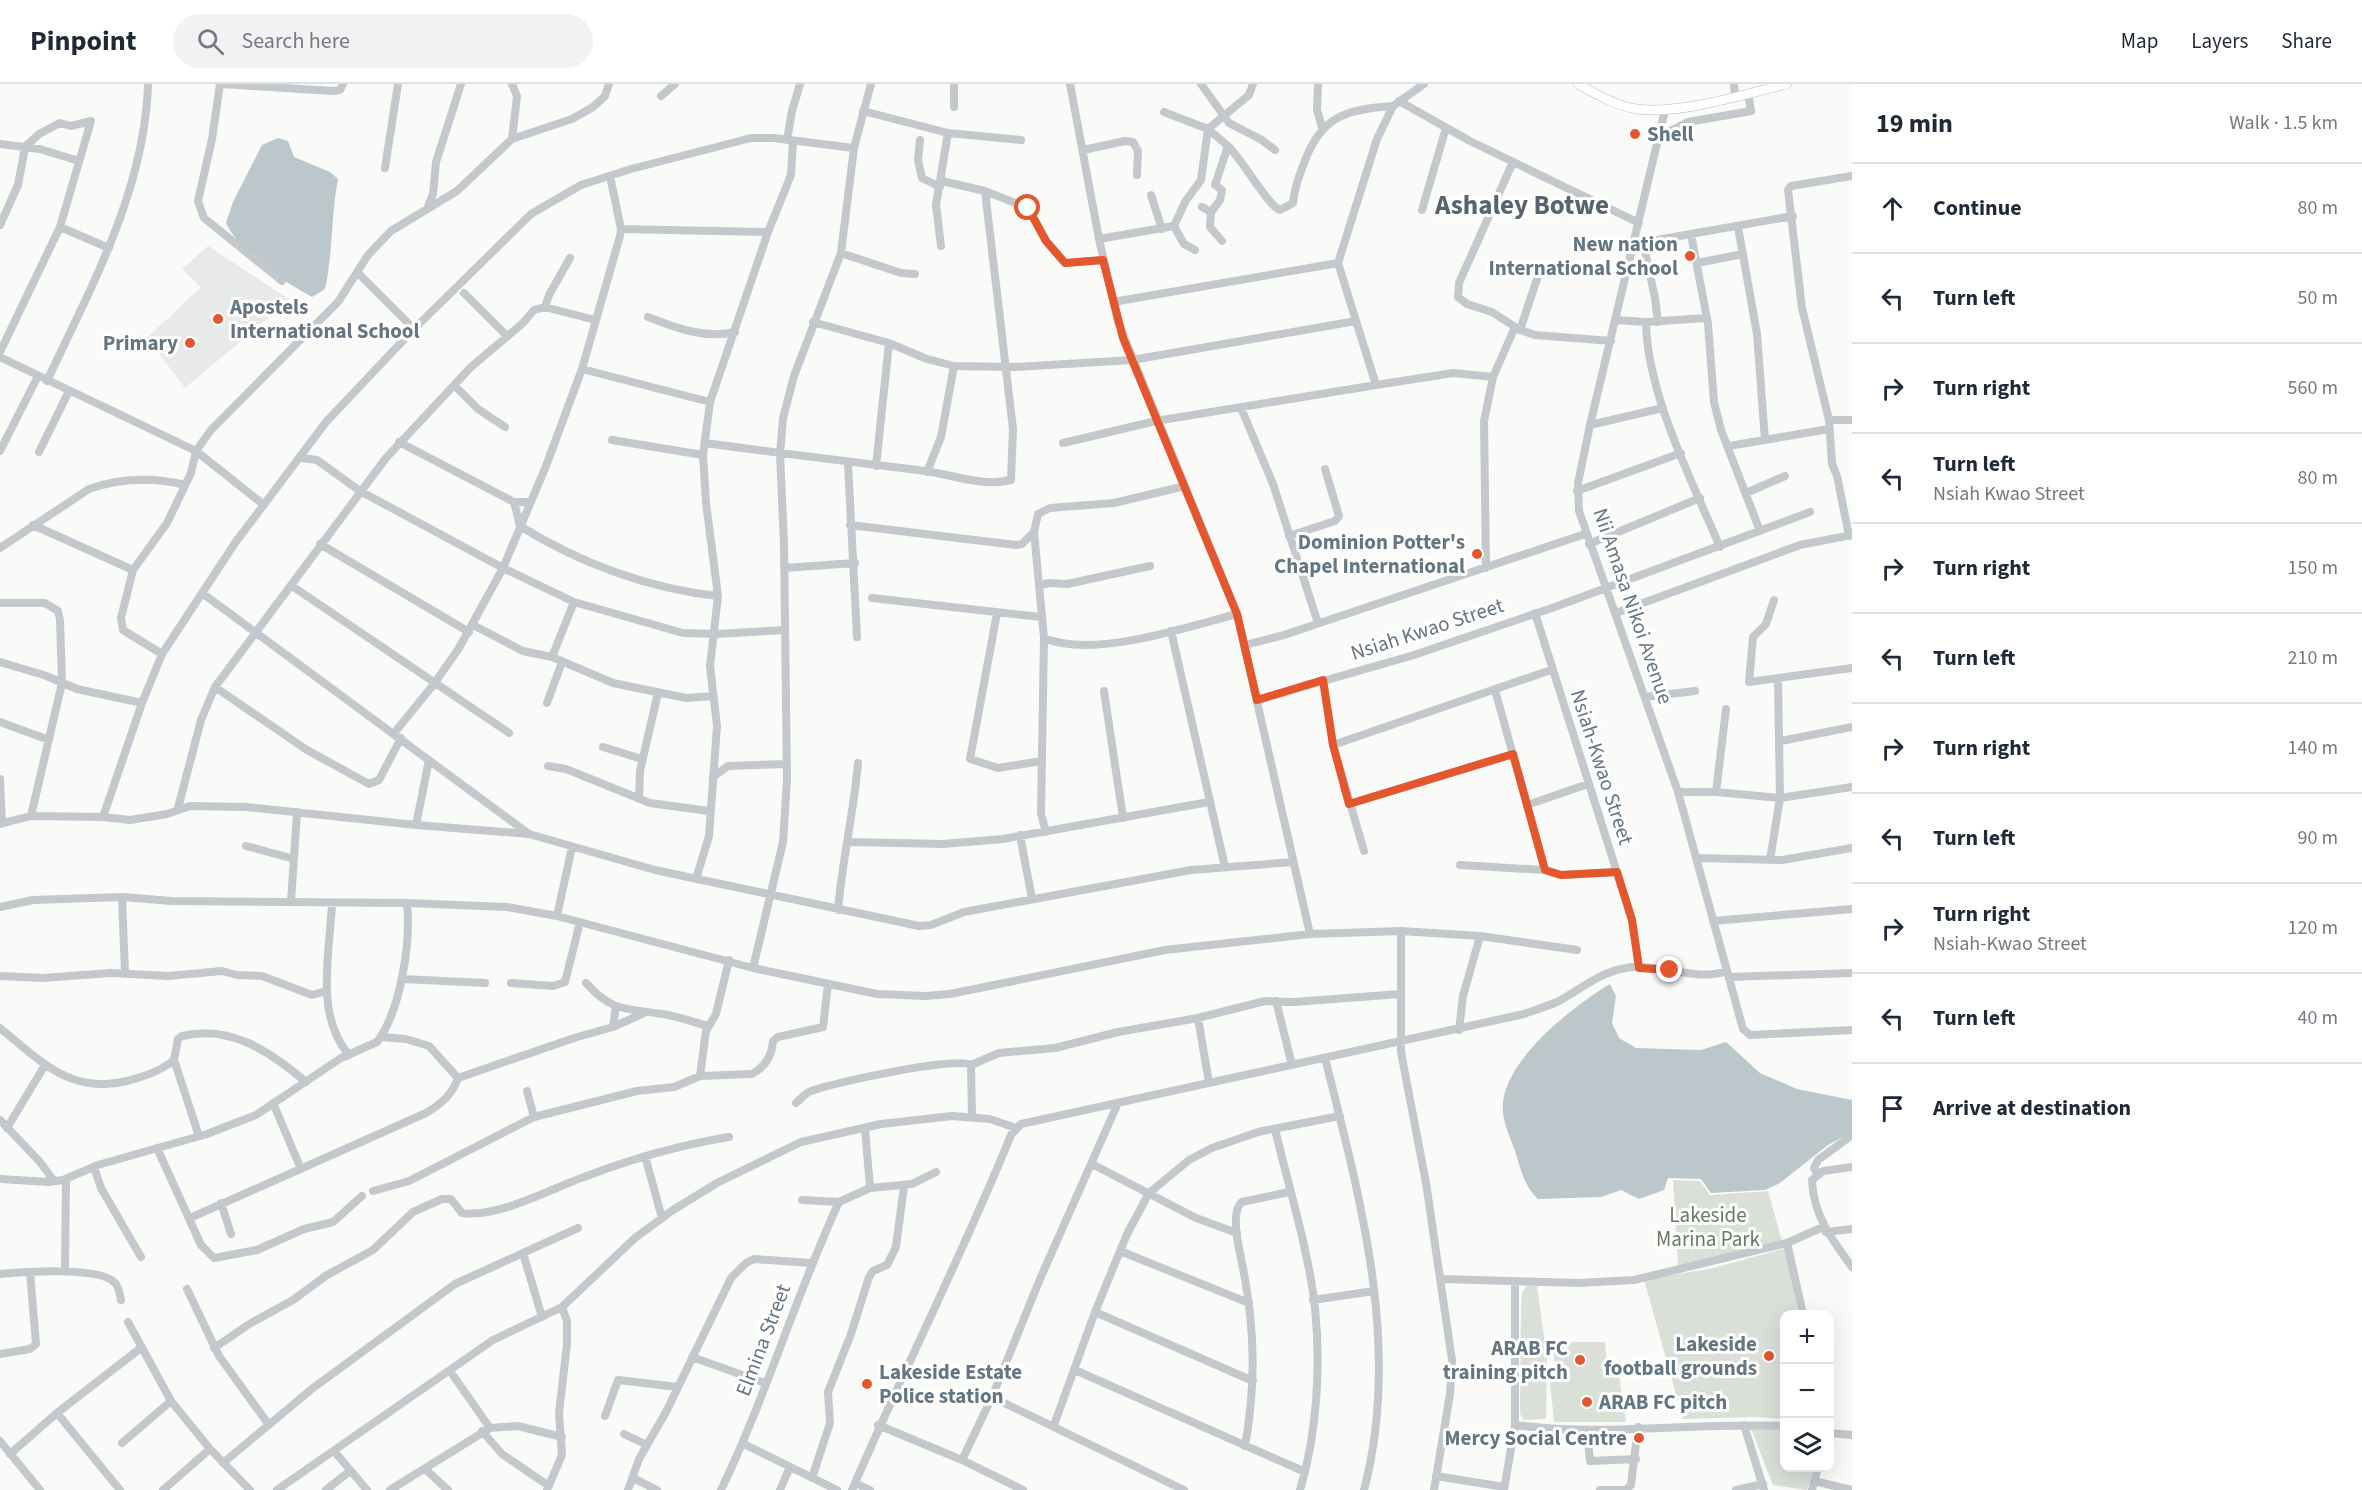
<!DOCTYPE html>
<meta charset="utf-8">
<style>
:root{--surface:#fff;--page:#f2f2f3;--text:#1f2937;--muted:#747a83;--line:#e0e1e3}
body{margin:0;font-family:"Source Sans 3",sans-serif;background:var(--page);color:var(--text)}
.controls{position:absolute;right:18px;bottom:18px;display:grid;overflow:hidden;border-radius:12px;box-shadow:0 6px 24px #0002}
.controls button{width:54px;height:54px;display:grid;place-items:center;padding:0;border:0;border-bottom:2px solid var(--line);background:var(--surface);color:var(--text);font:30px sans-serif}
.stop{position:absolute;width:18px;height:18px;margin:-14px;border:4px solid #e4572e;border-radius:50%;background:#fff}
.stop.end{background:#e4572e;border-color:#fff;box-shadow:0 2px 6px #0008}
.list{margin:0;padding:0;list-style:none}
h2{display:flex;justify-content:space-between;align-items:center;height:78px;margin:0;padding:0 24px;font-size:26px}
h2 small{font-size:20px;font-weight:400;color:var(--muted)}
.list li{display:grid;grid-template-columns:39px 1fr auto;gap:18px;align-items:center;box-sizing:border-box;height:90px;padding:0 24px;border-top:2px solid var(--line)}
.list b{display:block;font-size:22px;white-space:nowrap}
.list p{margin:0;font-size:20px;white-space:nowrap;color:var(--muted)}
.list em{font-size:20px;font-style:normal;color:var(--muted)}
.icon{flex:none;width:33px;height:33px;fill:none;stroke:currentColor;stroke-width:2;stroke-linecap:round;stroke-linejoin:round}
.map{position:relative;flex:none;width:1852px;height:1406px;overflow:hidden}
header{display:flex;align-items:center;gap:36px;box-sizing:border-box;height:84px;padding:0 30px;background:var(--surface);border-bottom:2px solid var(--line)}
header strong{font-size:28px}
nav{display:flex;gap:33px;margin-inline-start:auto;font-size:21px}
.search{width:420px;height:54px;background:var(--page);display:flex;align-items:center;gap:15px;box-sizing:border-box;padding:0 21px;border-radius:33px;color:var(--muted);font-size:22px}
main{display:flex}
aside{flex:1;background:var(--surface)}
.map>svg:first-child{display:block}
.built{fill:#e8e9e9}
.green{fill:#dadfd7}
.water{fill:#bbc7cb}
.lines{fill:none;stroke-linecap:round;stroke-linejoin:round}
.major-casing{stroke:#b5babe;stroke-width:10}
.minor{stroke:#c3c8cc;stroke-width:8}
.major{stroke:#fff;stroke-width:9}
.route{stroke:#e4572e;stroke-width:8}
.poi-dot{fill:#e4572e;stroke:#fff;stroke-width:2}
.labels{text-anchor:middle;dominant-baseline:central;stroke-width:6;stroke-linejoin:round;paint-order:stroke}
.poi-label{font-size:21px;font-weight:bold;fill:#657683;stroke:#fff;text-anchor:end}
.street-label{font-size:21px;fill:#657683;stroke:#fff}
.park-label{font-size:21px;fill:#687a64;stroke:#fff}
.district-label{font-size:27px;font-weight:bold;fill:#57646e;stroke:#fff}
</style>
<header>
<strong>Pinpoint</strong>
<div class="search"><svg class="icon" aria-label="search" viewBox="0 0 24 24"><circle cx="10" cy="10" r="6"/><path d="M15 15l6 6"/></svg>Search here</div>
<nav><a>Map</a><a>Layers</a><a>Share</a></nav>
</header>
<main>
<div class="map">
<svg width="1852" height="1406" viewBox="0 0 1852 1406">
<rect width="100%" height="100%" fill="#fafaf8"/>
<!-- built -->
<path class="built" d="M208,162l82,54 -105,88 -38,-50 54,-51 -19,-18z"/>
<!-- green -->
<path class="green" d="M1673,1096l27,1 10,14 58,-4 14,50 -56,15 -48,9z
M1786,1164l12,66h-14v105l-28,-2 -73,2 -39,-139 69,-12z
M1527,1202h10l10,73 -1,60 -22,1 -4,-6 1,-107 1,-14z
M1553,1258h52l3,35 11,-1 7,46h-72l-4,-40 6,-1z
M1744,1341l40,1v42h30l-7,22 -34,-5 -21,-54z"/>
<!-- water -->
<path class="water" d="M278,54l10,3 6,16 36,15 8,7c-7,37 -5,73 -13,110l-13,8c-33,-19 -68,-39 -86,-74l7,-21 29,-57z
M1610,900l6,12 -4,27 7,15 17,10 65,2 25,-8 34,31 37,16 55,11v32l-24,13 -48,38 -15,7 -54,3 -10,-14 -33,-1 -4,12 -25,9 -18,-9 -20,7 -63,2c-14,-13 -17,-29 -23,-48 -4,-12 -11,-26 -12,-39 -5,-48 70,-106 107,-128z"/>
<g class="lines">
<defs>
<path id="major" d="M1578,0c18,10 38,22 59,25 42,6 108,-15 150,-25"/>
</defs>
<!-- major casing -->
<use href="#major" class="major-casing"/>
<!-- minor -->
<path class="minor" d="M220,0l-8,55 -14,62 6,17 78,63
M223,0l109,7 8,-1 3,-6
M512,0l5,12 -5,43
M954,0v23
M1070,0l29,155 19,83 119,292 73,320
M1201,0l28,39 33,17 13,10
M1318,0l-1,26 5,17
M1734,0l1,12
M661,12l14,-12
M1399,17l71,40 169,82
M1665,26l-75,315 -12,58 1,28 99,281 65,237 7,6 102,-5
M863,27l85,22 73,7
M1164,28l44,17 20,17 -13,39 7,5 -2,10 -9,12 -9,-5
M1658,53l30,-15 63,-11 -3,-18
M787,56l5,-29 8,-27
M920,56l-2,20 4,18 18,9
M0,60l40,5 39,12
M1228,62c14,13 40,60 52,64l13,-7c2,-18 7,-29 13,-45 17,-43 43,-49 87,-52
M1083,66l42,-9 8,1 5,9 -1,24
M1513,78l-54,121 -1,14 9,7 25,8 28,18 15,5 76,6
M385,84l13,-84
M942,97l43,10 43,17 18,33 19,22 38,-3
M1151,111l11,34
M427,125l6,-15 3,-32 25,-78
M1422,126l24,-82
M1211,128l-1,15 12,14
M0,141l18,-40 7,-38 14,-13 21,-11 11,3 20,-5 -31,106 -60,125
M1174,142l10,18 11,6
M60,143l49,21
M1738,143l19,107 8,106
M621,145l147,3
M1691,150l17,90 6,78 7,28 39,101
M1099,155l75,-13 11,-24 16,-22 7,-51 41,-34 4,-11
M1643,158l12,56 3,24
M1634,160l159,-28
M941,162l-5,-41 12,-72
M841,169l60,20 14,1
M1338,179l38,122
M1697,179l46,-9
M357,188l57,57
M464,209l43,43
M1113,218l225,-39 39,-124 16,-33 31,-22
M545,223l4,-12 21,-37
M648,233c28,11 57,22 87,15
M1615,236l31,2 61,-4
M813,238l76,21 38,16 27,7 61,1 117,-7 224,-39
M1646,238c1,72 46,159 74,225
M1520,246l19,-57
M0,273l196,94 68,54
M582,285l128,33
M47,297c44,-94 98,-191 101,-297
M455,302l23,23 27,18
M1241,324l32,76 45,139
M1829,336h23
M1590,341l73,-17
M612,356l91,15
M399,358l115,60h17
M705,359c73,10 147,19 220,28 29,4 57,16 86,9l2,-51 -28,-238
M1063,359l93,-22 220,-36 77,-12 40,4
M1729,362l100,-17
M0,367l38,-75
M39,368l30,-61
M301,374l16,2 43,31 143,77 71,34 109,31 33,1 69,-4
M848,379l9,174
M876,382l13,-123
M927,388l14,-35 13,-71
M1577,407l104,-38
M1746,409l39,-17
M514,418l6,24c59,37 130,63 198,70
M33,441l100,45
M850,441l166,20 6,-1 12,-12
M1289,452l46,-15 4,-5 -14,-47
M1849,452l-12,-60 -5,-12 -3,-44 -27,-112 -14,-118 3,-4 61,-10
M320,460l149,88
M1589,460l111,-46
M0,464l89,-59c32,-11 63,-12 96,-4
M784,484l71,-5
M1486,484l-2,-147 9,-44 22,-50
M1040,501l9,-2 18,1 83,-18
M292,502l217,147
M202,509l327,241
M872,514l169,19
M1774,516l-8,24 -13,13 -4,45 103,-14
M0,519h45l13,8 2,9 2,63 -31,133
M997,529l-27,146 28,9 44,-7
M1535,529l97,307 7,47
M1616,529l184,-68 52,-10
M473,541l50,26 29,6 61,26 73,15 27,-2
M1171,547l54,236
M1044,554c49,21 142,-11 193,-24
M1245,561l39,-10 301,-101
M162,570l-39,-24 -2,-12 12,-48 34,-47 24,-50 5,-22 15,-21 127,-128 30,-47 23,-24 66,-40 55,-52 60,-20 21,-12 12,-11 4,-12
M552,573l22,-55
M0,578l44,13 33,14 65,14
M1323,596l10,65 31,106
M215,603l92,63 62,34 10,-4 22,-42
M1495,606l50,180
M1104,607l19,127
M1645,613l50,-6
M1257,616l157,-45 138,-47 258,-96
M547,619l15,-41
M0,638l49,18
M395,648l39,-48 25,-36 44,-80 43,-102 36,-97 38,-133 1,-7 -11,-53
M1781,657l71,-14
M1333,661l218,-75
M603,663l39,12
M548,682l18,3 84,34 59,8
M713,693l15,-11 58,-2
M0,695l2,44
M1678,708h38l64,6 72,-11
M1716,708l10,-83
M639,715l1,-28 18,-78
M1349,720l164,-50
M1527,721l61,-21
M178,724l23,-88 14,-33 171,-229 85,-91 52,-44 11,-13 11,-3 50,13
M103,733l39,-114 20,-49 73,-111 91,-121 88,-93 117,-115 50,-29 50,-16 120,-31h23l80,10
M0,740l31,-8 72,1 27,3 37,-6 23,-8 56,1 170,18 113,9 126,36 264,56 12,-1 33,-13 227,-42 102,-8
M416,741l13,-65
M1046,748l-5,-18 3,-176 -10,-106 4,-18 12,-6 64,-5 71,-17
M1020,751l12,64
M848,758l95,2 60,-5 206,-37
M246,762l48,13
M1696,774l86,2 70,-12
M1770,776l10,-62 -2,-118
M1460,781l85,5 16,5 56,-3
M696,795l13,-43 8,-110 -7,-60 8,-70 -12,-93 -3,-48 7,-53 58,-170 23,-57 2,-34
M122,813l3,76
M291,818l6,-90
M332,819c-2,50 -18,111 17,152
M0,823l33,-7 89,-3 50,4 235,2 100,4 50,9 196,52 124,26 48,2 25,-2 215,-44 145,-16 91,-3 79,5 97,14
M838,826c4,-50 16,-98 20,-147
M557,832l15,-69
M1713,837l139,-12
M1401,847v121l25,131 26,177 -2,34 -16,96
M753,884l30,-126 4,-62 -3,-237 -4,-89 3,-36 11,-42 47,-123 13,-105 17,-64
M0,892l42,2 69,-5 57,3 54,-5 15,4 25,1 50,19 14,-4
M1730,893l122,-4
M403,895l82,4
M511,899l42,3 12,-4 15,-60
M586,899c27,30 40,25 76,31 15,2 31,8 46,12
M1276,917l16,64
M1198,934l11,65
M613,943l3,-21
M0,944c41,33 70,67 127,53 18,-5 32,-9 47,-21
M1459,946l4,-34 17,-60
M381,953l25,2 23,7 29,32
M1325,974c35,140 77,289 39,432
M971,981l1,51
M700,992l6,-45 10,-17 13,-54
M458,994l119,-41 36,-10 31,-14
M527,1007l7,26
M273,1019l28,66
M796,1019c5,-4 9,-10 15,-12 20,-8 146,-35 160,-26l28,-12 56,-5 63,-16 80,-14 67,-17 29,1 106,-8
M0,1036l40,42 14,19
M7,1044l38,-63
M865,1044l5,60
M1275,1045c13,56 34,123 40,179 6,59 2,125 -15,182
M199,1052l-25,-76 4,-21 4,-3c48,-12 89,16 124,46
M157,1064l44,97 13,13 43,-8 47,-21 29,-7 29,-26
M645,1072l17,62
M1092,1080l104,54 41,15
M94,1083l7,21 40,69
M1852,1083l-29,4 -11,9c1,35 20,60 40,87
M1817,1090l-3,-6 4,-8 34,-25
M0,1095l49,3 14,-2 35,-15 109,-31 49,-19 85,-57 36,-16c24,-32 34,-100 30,-139
M373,1107l36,-10 125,-64 103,-26 37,-4 26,-11 52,-2c13,-7 20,-19 21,-33l5,-4 45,-10 5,-43
M802,1116l37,2 31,-14 42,-4 24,-12
M221,1119l10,31
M190,1134l236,-105c15,-9 26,-18 32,-35
M1826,1148l26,-3
M1787,1159l16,71
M1120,1167l129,52
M523,1169l19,64
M65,1186l1,-91
M0,1190c22,-2 100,-8 115,9 4,4 5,12 6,17
M1441,1195l139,4 54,-3 153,-37 36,-16
M187,1205l32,67 50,69
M1313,1216l61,-9
M1095,1228l158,69
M128,1238l43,79 39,48 40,41
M214,1264l37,-25 42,-23 34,-25 46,-25 40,-38 29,-13h9l11,14c36,5 88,-24 122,-36 47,-18 96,-32 145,-40
M0,1270l30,-5 6,-5 -6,-72
M692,1273l73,26
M1075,1286l230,102
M992,1313l192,93
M57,1329l63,77
M605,1332l13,-36 60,7
M878,1341l84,35 61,30
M1054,1341l41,-113 32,-78 22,-41 40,-33 23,-12 46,-16 82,-16
M1515,1341c89,12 180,-3 269,1
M1744,1341l20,65
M490,1344l28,-2 44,11
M482,1347l20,23 47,32
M1830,1349l22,2
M624,1350l23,11
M0,1357l40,49
M1588,1357l2,20 46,-2
M122,1359l49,-42
M744,1360l93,46
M1245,1362c11,-62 10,-116 -2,-178 -3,-15 -14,-56 -1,-66l47,-10
M335,1368l32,38
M10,1370l47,-41 85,-66
M962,1376l30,-63 48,-118 78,-176
M223,1379l90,-75 142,-104 123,-56
M425,1385l23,21
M1436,1392l68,11
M633,1394l24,12
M812,1394l18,-55 -2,-31 23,-58 18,-57 4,-6 14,-6 9,-18 8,-61
M1814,1397l37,9
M855,1399l15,7
M163,1406l47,-41
M277,1406l216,-150 69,-33 73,-69 38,-28 44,-27 84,-41 80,-18 71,-8 38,3 26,9
M326,1406l24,-19
M390,1406l100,-62 -40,-57
M547,1406l15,-35 -3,-42 8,-69v-23l-5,-14
M628,1406l11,-31 27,-47 65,-134 15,-15 8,-4 57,4
M721,1406c45,-93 74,-193 118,-288
M780,1406l10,-23
M852,1406c51,-119 110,-234 159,-355l10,-11 503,-110c11,-4 24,-8 35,-13 20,-11 39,-27 62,-32 35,-9 73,14 106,2
M1504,1406l11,-65v-144
M1600,1406h26l5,-5 7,-58
M1736,1406l27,-6
M1812,1406l6,-22"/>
<!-- major -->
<use href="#major" class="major"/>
</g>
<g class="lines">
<!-- route -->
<path class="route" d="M1028,124l18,33 19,22 38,-3 20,78 114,276 20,86 66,-20 10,65 16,59 164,-50 32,116 16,5 56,-3 15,48 7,48 31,2"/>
</g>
<!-- markers -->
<g class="poi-dot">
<circle cx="1635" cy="50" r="6"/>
<circle cx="1690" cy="172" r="6"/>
<circle cx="218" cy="235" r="6"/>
<circle cx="190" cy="259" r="6"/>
<circle cx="1477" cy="470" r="6"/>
<circle cx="1769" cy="1272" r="6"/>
<circle cx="1580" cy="1276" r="6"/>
<circle cx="867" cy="1300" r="6"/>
<circle cx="1587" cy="1318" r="6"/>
<circle cx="1639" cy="1354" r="6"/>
</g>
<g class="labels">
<!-- poi labels -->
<g class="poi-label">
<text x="1647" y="50" text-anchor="start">Shell</text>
<text x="1678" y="160">New nation<tspan x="1678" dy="24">International School</tspan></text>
<text x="230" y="223" text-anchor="start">Apostels<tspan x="230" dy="24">International School</tspan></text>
<text x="178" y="259">Primary</text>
<text x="1465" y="458">Dominion Potter's<tspan x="1465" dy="24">Chapel International</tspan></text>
<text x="1757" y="1260">Lakeside<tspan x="1757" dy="24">football grounds</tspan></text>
<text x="1568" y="1264">ARAB FC<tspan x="1568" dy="24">training pitch</tspan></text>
<text x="879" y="1288" text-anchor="start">Lakeside Estate<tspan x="879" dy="24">Police station</tspan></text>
<text x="1599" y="1318" text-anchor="start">ARAB FC pitch</text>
<text x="1627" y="1354">Mercy Social Centre</text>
</g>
<!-- street labels -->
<g class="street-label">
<text transform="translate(1633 522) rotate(71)">Nii Amasa Nikoi Avenue</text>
<text transform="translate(1427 545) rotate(-18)">Nsiah Kwao Street</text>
<text transform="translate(1602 683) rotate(72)">Nsiah-Kwao Street</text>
<text transform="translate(763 1256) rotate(-69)">Elmina Street</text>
</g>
<!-- park labels -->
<g class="park-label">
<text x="1708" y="1131">Lakeside<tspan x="1708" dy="24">Marina Park</tspan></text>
</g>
<!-- district labels -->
<g class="district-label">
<text x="1522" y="121">Ashaley Botwe</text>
</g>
</g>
</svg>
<div class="controls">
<button>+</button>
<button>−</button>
<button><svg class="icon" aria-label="layers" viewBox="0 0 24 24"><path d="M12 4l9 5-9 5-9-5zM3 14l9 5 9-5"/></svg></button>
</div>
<div class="stop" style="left:1028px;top:124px"></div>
<div class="stop end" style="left:1670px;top:886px"></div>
</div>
<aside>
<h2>19 min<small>Walk · 1.5 km</small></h2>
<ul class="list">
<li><svg class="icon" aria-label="ahead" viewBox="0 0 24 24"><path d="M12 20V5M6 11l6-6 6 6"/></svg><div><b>Continue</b></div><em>80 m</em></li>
<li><svg class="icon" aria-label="left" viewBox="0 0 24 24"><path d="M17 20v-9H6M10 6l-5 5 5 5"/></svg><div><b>Turn left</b></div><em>50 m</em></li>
<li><svg class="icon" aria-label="right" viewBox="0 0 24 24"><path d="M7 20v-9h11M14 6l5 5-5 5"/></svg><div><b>Turn right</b></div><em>560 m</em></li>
<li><svg class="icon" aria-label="left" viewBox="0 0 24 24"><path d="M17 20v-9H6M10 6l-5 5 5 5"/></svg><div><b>Turn left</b><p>Nsiah Kwao Street</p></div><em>80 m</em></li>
<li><svg class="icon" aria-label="right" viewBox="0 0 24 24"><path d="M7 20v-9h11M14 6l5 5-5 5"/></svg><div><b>Turn right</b></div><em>150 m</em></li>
<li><svg class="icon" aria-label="left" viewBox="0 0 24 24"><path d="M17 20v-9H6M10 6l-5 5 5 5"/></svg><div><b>Turn left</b></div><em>210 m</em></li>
<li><svg class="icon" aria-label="right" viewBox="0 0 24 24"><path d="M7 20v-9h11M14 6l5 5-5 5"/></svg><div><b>Turn right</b></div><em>140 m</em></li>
<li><svg class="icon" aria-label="left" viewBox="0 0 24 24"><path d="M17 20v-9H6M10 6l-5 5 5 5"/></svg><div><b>Turn left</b></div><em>90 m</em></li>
<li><svg class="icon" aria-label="right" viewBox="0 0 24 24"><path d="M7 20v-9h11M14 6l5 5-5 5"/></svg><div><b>Turn right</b><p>Nsiah-Kwao Street</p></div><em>120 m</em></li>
<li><svg class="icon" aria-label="left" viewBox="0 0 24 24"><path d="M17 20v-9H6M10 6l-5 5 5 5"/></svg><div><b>Turn left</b></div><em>40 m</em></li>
<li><svg class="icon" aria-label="arrive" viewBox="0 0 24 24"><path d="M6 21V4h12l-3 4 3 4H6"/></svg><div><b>Arrive at destination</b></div></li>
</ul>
</aside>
</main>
